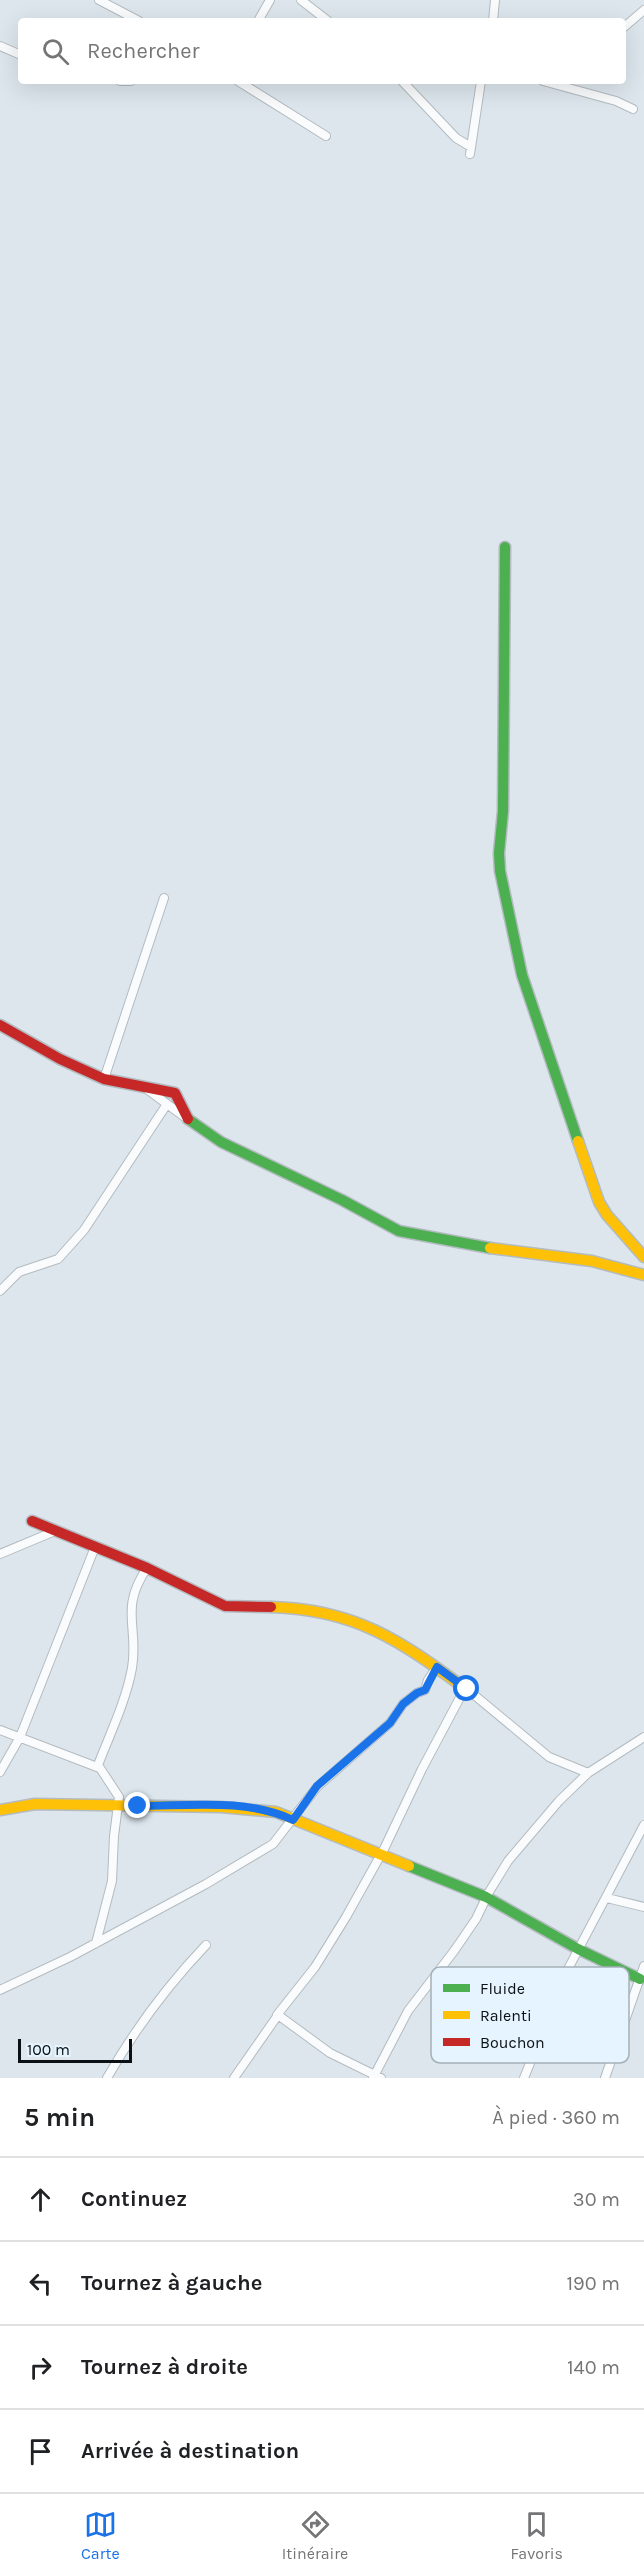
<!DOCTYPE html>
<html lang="fr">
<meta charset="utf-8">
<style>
:root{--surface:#fff;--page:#f2f2f2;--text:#202124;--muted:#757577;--line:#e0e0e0;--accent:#1a73e8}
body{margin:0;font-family:Karla,sans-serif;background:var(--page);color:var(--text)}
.scale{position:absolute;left:18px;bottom:15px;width:114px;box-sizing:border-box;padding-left:6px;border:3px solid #0b1115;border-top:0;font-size:16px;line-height:21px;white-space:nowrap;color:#0b1115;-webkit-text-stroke:4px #e5f4fe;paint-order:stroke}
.stop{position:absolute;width:18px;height:18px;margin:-14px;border:4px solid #1a73e8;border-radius:50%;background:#fff}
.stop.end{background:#1a73e8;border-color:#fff;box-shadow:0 2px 6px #0008}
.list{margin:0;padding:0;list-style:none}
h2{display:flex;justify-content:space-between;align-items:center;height:78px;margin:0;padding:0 24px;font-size:26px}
h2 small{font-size:20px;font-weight:400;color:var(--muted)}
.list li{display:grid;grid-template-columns:39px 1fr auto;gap:18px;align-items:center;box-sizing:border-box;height:84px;padding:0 24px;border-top:2px solid var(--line)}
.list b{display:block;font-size:22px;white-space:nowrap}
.list em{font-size:20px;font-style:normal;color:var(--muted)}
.icon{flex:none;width:33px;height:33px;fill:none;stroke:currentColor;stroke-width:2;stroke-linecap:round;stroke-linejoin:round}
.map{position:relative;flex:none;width:644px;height:2078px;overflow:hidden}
.search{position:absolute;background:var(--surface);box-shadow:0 6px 24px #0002;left:18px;right:18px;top:18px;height:66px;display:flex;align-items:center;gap:15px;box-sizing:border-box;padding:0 21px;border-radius:6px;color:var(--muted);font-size:22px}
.sheet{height:414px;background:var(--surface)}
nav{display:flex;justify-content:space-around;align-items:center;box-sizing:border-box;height:84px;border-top:2px solid var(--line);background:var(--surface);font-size:16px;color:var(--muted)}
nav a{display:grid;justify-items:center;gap:3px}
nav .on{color:var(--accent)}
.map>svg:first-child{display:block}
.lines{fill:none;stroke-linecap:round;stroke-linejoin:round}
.street-casing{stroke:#b3bbc0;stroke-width:10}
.fast-casing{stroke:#b3bbc0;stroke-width:13}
.slow-casing{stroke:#b3bbc0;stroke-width:13}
.jam-casing{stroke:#b3bbc0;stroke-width:13}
.street{stroke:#fafbfc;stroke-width:8}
.fast{stroke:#4caf50;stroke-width:10}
.slow{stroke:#ffc107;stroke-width:10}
.jam{stroke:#c62828;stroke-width:10}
.route{stroke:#1a73e8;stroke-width:8}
.key{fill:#e5f4fe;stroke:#a4b0b8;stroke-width:1.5}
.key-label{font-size:16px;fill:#0b1115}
</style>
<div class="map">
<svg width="644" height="2078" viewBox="0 0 644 2078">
<rect width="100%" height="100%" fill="#dce6ec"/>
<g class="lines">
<defs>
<path id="street" d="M99,0l40,21
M301,0l27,21
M258,21l12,-21
M493,21l2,-21
M623,28l21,-18
M0,46l21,9
M120,81h11
M238,81l88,55
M402,81l54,57 15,9
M543,81l73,20 17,8
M470,154l11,-73
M104,1079l60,-181
M148,1090l38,28
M0,1291l19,-19 39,-13 26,-29 83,-126
M0,1554l55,-23
M0,1730l97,37
M0,1772l20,-35 75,-190
M607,1898l37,9
M96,1943l16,-62 2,-45 5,-39 -21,-32c12,-31 28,-64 34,-97 7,-41 -13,-59 15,-100
M0,1990l70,-33 136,-73 67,-40 44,-57 73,-64 13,-19 14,-11 8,-3 3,-10 9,-13
M277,2015l38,-48 31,-50 38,-68 38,-80 42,-79 3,-1 82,68 39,16
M107,2078c28,-49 60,-92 99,-133
M234,2078l44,-63 52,38 51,25
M373,2078l35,-67 46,-60 22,-32 13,-27 19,-31 51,-60 29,-28 56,-36
M524,2078l44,-109 76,-144
M605,2078l39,-112"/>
<path id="fast" d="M505,547l-2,264 -4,42 1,18 22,104 56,166
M188,1119l33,23 121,58 57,31 91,17
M409,1866l77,31 92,52 62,30"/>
<path id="slow" d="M578,1141l21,61 8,13 37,42
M490,1248l102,13 52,14
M271,1607c84,2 130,34 195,82
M0,1810l35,-6 186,3 55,5 133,54"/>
<path id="jam" d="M0,1025l60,34 44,20 71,14 13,26
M32,1521l115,47 78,38 46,1"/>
</defs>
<!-- street casing -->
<use href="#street" class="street-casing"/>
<!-- fast casing -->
<use href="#fast" class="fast-casing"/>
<!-- slow casing -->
<use href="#slow" class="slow-casing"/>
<!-- jam casing -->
<use href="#jam" class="jam-casing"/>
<!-- street -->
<use href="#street" class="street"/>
<!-- fast -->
<use href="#fast" class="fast"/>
<!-- slow -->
<use href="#slow" class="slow"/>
<!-- jam -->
<use href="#jam" class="jam"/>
</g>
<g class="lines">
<!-- route -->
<path class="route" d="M138,1806c50,0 109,-8 155,14l24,-34 73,-63 13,-19 14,-11 8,-3 12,-23 30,22"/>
</g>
<!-- legend -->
<rect x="431" y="1967" width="198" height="96" rx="9" class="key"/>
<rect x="443" y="1984" width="27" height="8" fill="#4caf50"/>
<rect x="443" y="2011" width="27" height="8" fill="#ffc107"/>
<rect x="443" y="2038" width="27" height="8" fill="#c62828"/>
<g class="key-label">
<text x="480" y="1994">Fluide</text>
<text x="480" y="2021">Ralenti</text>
<text x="480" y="2048">Bouchon</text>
</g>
</svg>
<div class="scale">100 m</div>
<div class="stop" style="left:467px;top:1689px"></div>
<div class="stop end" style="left:138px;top:1806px"></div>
<div class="search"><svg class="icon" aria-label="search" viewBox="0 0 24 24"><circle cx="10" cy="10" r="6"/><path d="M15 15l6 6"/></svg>Rechercher</div>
</div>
<section class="sheet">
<h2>5 min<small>À pied · 360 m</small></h2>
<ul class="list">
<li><svg class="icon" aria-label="ahead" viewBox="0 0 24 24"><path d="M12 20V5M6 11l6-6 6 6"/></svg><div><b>Continuez</b></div><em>30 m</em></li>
<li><svg class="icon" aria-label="left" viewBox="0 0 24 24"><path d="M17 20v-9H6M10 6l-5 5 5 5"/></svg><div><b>Tournez à gauche</b></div><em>190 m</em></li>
<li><svg class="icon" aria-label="right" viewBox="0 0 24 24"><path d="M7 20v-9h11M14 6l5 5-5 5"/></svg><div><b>Tournez à droite</b></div><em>140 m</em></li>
<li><svg class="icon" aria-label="arrive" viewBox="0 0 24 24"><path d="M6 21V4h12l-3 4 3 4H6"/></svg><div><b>Arrivée à destination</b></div></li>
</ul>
</section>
<nav>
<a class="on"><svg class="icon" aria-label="map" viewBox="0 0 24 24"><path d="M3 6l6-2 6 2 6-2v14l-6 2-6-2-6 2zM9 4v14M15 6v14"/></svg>Carte</a>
<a><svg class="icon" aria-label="directions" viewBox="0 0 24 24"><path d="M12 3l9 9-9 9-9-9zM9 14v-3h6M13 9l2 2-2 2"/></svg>Itinéraire</a>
<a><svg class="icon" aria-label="saved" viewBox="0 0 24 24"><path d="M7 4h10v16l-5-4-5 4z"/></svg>Favoris</a>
</nav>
